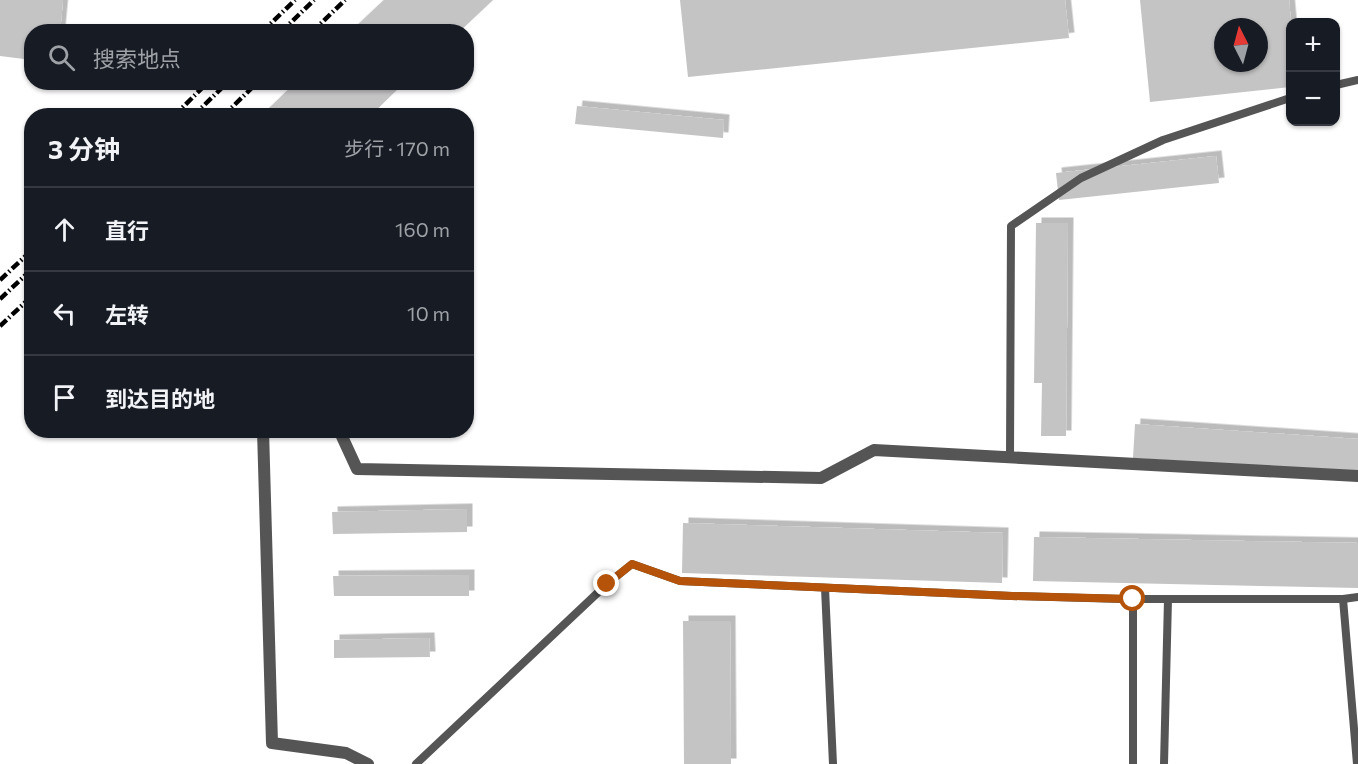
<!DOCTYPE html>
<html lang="zh">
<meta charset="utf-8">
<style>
:root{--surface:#171b24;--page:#242831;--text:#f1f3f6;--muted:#9ea1a6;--line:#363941}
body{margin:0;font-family:Commissioner,"Noto Sans SC",sans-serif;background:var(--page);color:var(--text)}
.controls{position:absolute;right:18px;top:18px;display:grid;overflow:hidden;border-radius:12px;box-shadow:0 2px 4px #0004}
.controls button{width:54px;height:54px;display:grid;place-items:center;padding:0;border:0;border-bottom:2px solid var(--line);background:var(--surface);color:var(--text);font:30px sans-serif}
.compass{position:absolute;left:1214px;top:18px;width:54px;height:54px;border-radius:50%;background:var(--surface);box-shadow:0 2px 4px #0004;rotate:354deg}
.stop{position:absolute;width:18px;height:18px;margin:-14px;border:4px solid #b45309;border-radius:50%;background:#fff}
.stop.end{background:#b45309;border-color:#fff;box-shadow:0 2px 6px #0008}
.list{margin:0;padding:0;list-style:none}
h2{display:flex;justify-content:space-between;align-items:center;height:78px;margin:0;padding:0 24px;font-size:26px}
h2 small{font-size:20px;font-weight:400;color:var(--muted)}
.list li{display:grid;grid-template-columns:39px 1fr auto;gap:18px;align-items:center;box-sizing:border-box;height:84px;padding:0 24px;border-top:2px solid var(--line)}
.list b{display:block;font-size:22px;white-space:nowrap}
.list em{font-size:20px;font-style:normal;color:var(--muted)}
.icon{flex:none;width:33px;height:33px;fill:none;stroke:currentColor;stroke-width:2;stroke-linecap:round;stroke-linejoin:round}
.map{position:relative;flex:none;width:1358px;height:764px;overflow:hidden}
.search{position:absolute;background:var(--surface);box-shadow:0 2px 4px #0004;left:24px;top:24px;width:450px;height:66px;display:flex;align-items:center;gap:15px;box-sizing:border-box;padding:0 21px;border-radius:24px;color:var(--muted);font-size:22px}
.panel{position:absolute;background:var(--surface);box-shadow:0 2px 4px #0004;left:24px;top:108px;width:450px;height:330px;border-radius:24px}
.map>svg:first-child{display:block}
.building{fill:#c4c4c4;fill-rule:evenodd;filter:url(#shadow)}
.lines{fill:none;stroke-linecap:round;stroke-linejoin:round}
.service{stroke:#555;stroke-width:8}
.minor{stroke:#555;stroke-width:12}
.rail{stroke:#000;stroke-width:4.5;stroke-dasharray:9 3 1.5 3;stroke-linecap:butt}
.route{stroke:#b45309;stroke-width:8}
</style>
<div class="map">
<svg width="1358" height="764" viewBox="0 0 1358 764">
<defs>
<filter id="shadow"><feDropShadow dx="5.5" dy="-5.5" stdDeviation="0" flood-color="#0004"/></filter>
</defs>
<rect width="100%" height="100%" fill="#fff"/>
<!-- building -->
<path class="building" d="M0,0h63l-3,32h-28v28l-32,-4z
M384,0h109l-34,32h-109z
M680,0h385l4,38 -381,39z
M1140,0h149l2,22 -1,65 -140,15zM1223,27h36v36h-36z
M296,82h109l-35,34h-109z
M577,106l147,14 -1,18 -148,-14z
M1216,156l3,27 -160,17 -3,-27z
M1036,223h32l-2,213h-25l1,-53h-8z
M1135,424l223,15v33l-225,-14z
M467,509v23l-134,2 -1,-22z
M683,523l320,10 -1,50 -320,-10z
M1034,537l324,6v45l-325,-7z
M469,575v21h-135l-1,-20z
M683,621h47l1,143h-47z
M429,638l1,19 -96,1v-18z"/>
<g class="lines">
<!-- service -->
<path class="service" d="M1336,85l22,-5
M1010,457l1,-231 70,-48 82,-38 127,-42
M825,588l8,176
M1343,599l14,165
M416,764l191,-180 25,-20 48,17 332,15 110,3h221l15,-2
M1133,764v-165
M1164,764l4,-165"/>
<!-- minor -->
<path class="minor" d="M263,430l9,313 74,10 22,11
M339,430l18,39 464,9 53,-28 484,26"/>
<!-- rail -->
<path class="rail" d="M262,32l33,-32
M281,32l33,-32
M312,32l33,-32
M174,116l34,-34
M193,116l35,-34
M223,116l35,-34
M0,280l32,-30
M0,299l32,-30
M0,326l32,-30"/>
</g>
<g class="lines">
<!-- route -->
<path class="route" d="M607,584l25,-20 48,17 332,15 121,3"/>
</g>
</svg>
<div class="controls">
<button>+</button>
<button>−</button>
</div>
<svg class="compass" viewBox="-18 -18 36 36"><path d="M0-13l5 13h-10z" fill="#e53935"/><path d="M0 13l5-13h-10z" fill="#9ea1a6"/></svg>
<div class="stop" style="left:1133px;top:599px"></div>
<div class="stop end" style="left:607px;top:584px"></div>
<div class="search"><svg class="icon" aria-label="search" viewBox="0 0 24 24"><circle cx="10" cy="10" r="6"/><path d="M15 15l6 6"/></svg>搜索地点</div>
<section class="panel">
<h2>3 分钟<small>步行 · 170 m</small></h2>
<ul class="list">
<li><svg class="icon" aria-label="ahead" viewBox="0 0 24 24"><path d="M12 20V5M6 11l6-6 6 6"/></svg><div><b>直行</b></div><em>160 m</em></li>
<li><svg class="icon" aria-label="left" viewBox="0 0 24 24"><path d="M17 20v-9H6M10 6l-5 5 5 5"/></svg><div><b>左转</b></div><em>10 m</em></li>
<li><svg class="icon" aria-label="arrive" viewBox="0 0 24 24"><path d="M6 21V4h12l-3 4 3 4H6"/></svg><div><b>到达目的地</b></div></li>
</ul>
</section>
</div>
